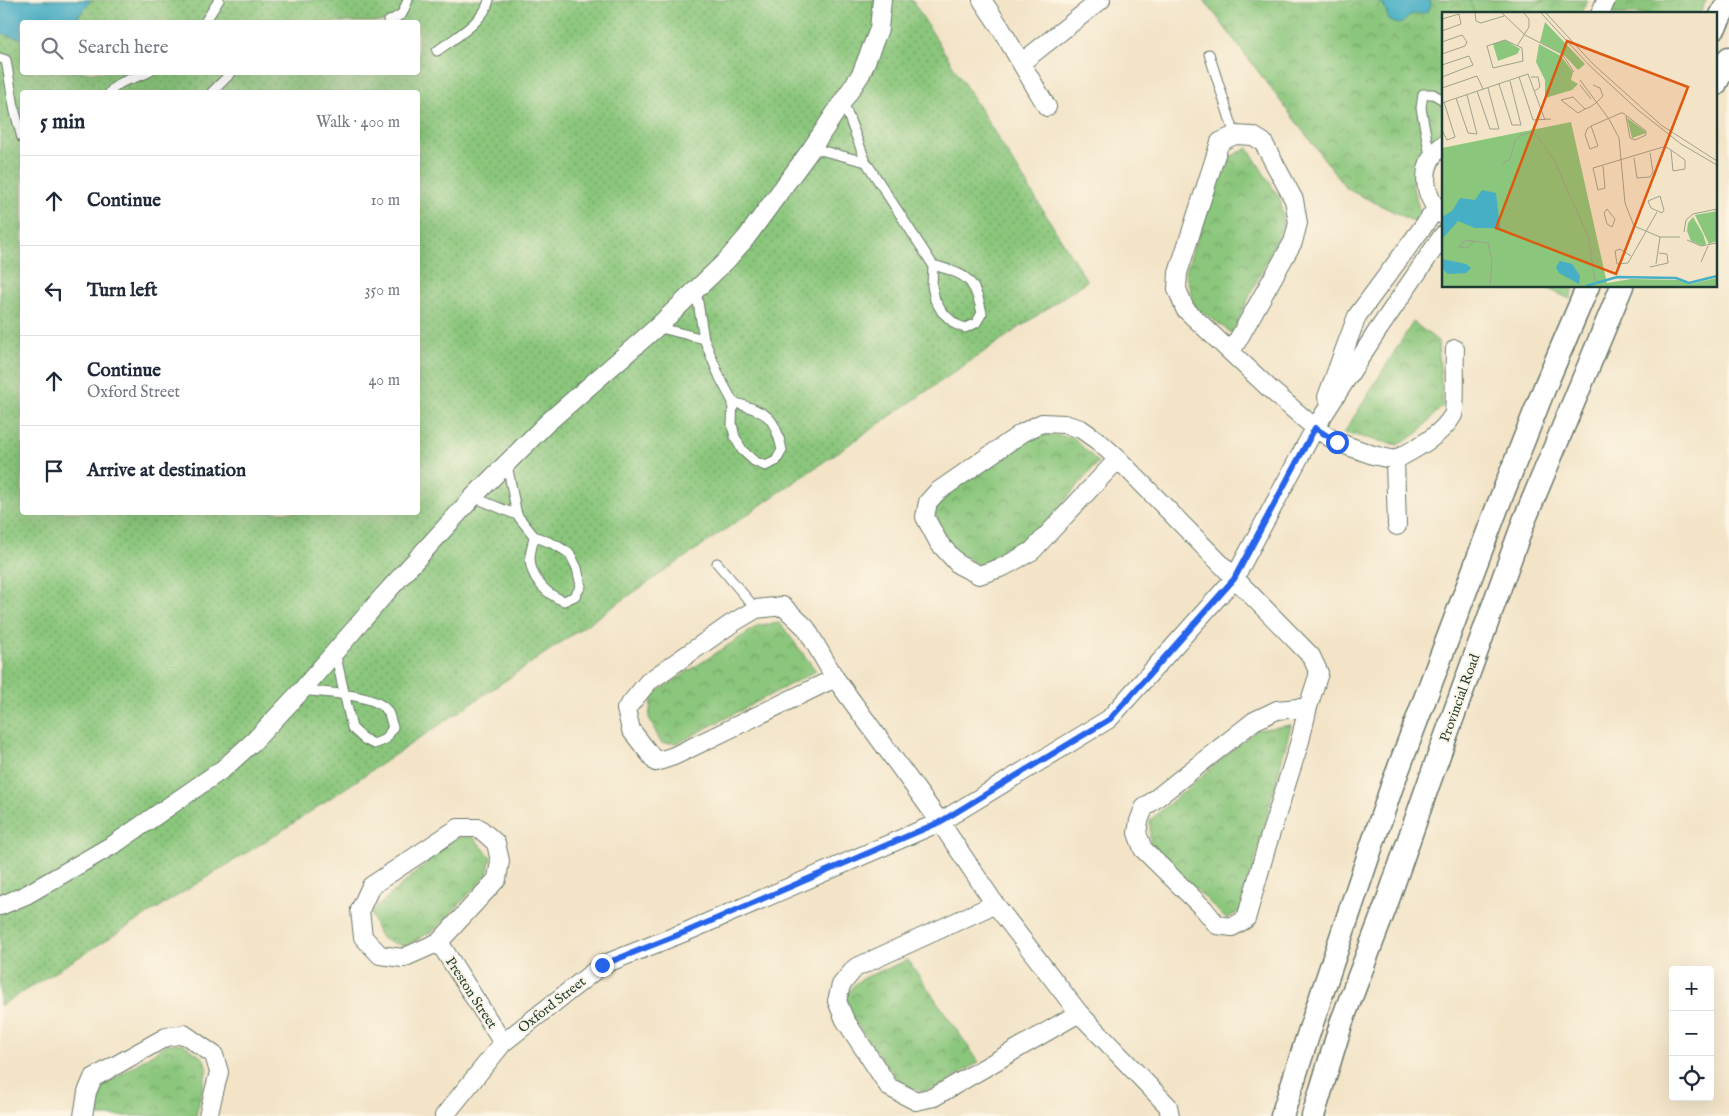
<!DOCTYPE html>
<meta charset="utf-8">
<style>
:root{--surface:#fff;--page:#f6f6f7;--text:#1f2937;--muted:#747a83;--line:#e0e1e3}
body{margin:0;font-family:"IM FELL English",serif;background:var(--page);color:var(--text)}
.controls{position:absolute;right:15px;bottom:15px;display:grid;overflow:hidden;border-radius:5px;box-shadow:0 5px 20px #0002}
.controls button{width:45px;height:45px;display:grid;place-items:center;padding:0;border:0;border-bottom:1px solid var(--line);background:var(--surface);color:var(--text);font:25px sans-serif}
.stop{position:absolute;width:15px;height:15px;margin:-11px;border:4px solid #2563eb;border-radius:50%;background:#fff}
.stop.end{background:#2563eb;border-color:#fff;box-shadow:0 1px 5px #0008}
.list{margin:0;padding:0;list-style:none}
h2{display:flex;justify-content:space-between;align-items:center;height:65px;margin:0;padding:0 20px;font-size:21px}
h2 small{font-size:16px;font-weight:400;color:var(--muted)}
.list li{display:grid;grid-template-columns:32px 1fr auto;gap:15px;align-items:center;box-sizing:border-box;height:90px;padding:0 20px;border-top:1px solid var(--line)}
.list b{display:block;font-size:19px;white-space:nowrap}
.list p{margin:0;font-size:16px;white-space:nowrap;color:var(--muted)}
.list em{font-size:16px;font-style:normal;color:var(--muted)}
.icon{flex:none;width:28px;height:28px;fill:none;stroke:currentColor;stroke-width:2;stroke-linecap:round;stroke-linejoin:round}
.map{position:relative;flex:none;width:1729px;height:1116px;overflow:hidden}
.search{position:absolute;background:var(--surface);box-shadow:0 5px 20px #0002;left:20px;top:20px;width:400px;height:55px;display:flex;align-items:center;gap:12px;box-sizing:border-box;padding:0 18px;border-radius:5px;color:var(--muted);font-size:19px}
.panel{position:absolute;background:var(--surface);box-shadow:0 5px 20px #0002;left:20px;top:90px;width:400px;height:425px;border-radius:5px}
.map>svg:first-child{display:block}
.grass{fill:url(#grass-dots);stroke:#548258;fill-rule:evenodd}
.park{fill:url(#park-crowns);stroke:#548258}
.garden{fill:#8ac67b;stroke:#548258}
.water{fill:#46aec5;stroke:#32767c}
.lines{fill:none;stroke-linecap:round;stroke-linejoin:round}
.service-casing{stroke:#697768;stroke-width:11}
.minor-casing{stroke:#697768;stroke-width:20}
.tertiary-casing{stroke:#697768;stroke-width:25}
.service{stroke:#fff;stroke-width:9}
.minor{stroke:#fff;stroke-width:18}
.tertiary{stroke:#fff;stroke-width:22}
.route{stroke:#2563eb;stroke-width:6}
.labels{text-anchor:middle;dominant-baseline:central;stroke-width:4;stroke-linejoin:round;paint-order:stroke}
.street-label{font-size:14px;fill:#1f3d34;stroke:#fcf5e5}
.inset-river{fill:none;stroke:#46aec5;stroke-width:2.5}
.inset-road{fill:none;stroke:#9ea18d;stroke-width:1}
.view{fill:#de580e;fill-opacity:0.15;stroke:#de580e;stroke-width:2.5}
.inset-edge{fill:none;stroke:#1f3d34;stroke-width:2.5}
</style>
<div class="map">
<svg width="1729" height="1116" viewBox="0 0 1729 1116">
<defs>
<pattern id="grass-dots" width="8" height="8" patternUnits="userSpaceOnUse" patternTransform="scale(1.25)"><rect width="8" height="8" fill="#8ac67b"/><path d="M2 2h.1M6 6h.1" fill="none" stroke="#70a266" stroke-width="1.8" stroke-linecap="round"/></pattern>
<pattern id="park-crowns" width="20" height="18" patternUnits="userSpaceOnUse" patternTransform="scale(1.25)"><rect width="20" height="18" fill="#8ac67b"/><path d="M2 6a3 3 0 1 1 6 0M12 15a3 3 0 1 1 6 0" fill="none" stroke="#70a266"/></pattern>
</defs>
<rect width="100%" height="100%" fill="#fcf5e5"/>
<filter id="ink" filterUnits="userSpaceOnUse"><feTurbulence type="fractalNoise" baseFrequency=".02" numOctaves="2"/><feDisplacementMap in="SourceGraphic" scale="10" xChannelSelector="R" yChannelSelector="G"/><feConvolveMatrix kernelMatrix="1 2 1 2 8 2 1 2 1" color-interpolation-filters="sRGB"/></filter>
<filter id="wash" filterUnits="userSpaceOnUse"><feTurbulence type="fractalNoise" baseFrequency=".0096" numOctaves="4" result="noise"/><feDisplacementMap in="SourceGraphic" scale="20" xChannelSelector="R" yChannelSelector="G"/><feGaussianBlur stdDeviation="1.12" result="paint"/><feColorMatrix in="noise" values="0 0 0 0 0 0 0 0 0 0 0 0 0 0 0 0 0 1.4 0 .05"/><feComposite in="paint" operator="in"/></filter>
<g filter="url(#wash)">
<rect width="100%" height="100%" fill="#f3e4c8"/>
<!-- grass -->
<path class="grass" d="M0,0h912l175,281 -575,395 -232,156 -280,174zM22,22h396v50h-396zM22,92h396v420h-396z"/>
<!-- park -->
<path class="park" d="M1204,0h384l-8,14h-137v125l-19,13 -12,32 9,32 -2,8 -72,-35z
M1618,0h88l-6,14h-90z
M1248,148l33,53 2,25 -51,107 -37,-26 -10,-35 41,-113z
M1542,286h32l-4,13z
M1413,322l25,19 5,64 -25,28 -20,12 -54,-12z
M1040,434l33,3 25,25 -71,83 -44,23 -39,-24 -9,-32 6,-17z
M780,623l36,48 -138,72h-17l-12,-25 3,-23 107,-70z
M1291,725l-49,185 -16,9 -76,-76v-23l106,-90z
M456,837h17l18,20 -4,18 -51,54 -30,17c-28,-6 -27,-7 -35,-34z
M908,960l71,102 -43,27 -16,2 -20,-8 -50,-68 -4,-18 7,-11 8,-7z
M182,1043l22,16 3,9 -11,48h-97l-1,-27 70,-45z"/>
<!-- garden -->
<path class="garden" d="M1469,0h74l1,1 -32,13h-37z"/>
<!-- water -->
<path class="water" d="M0,0h91l-17,22h-52v16l-13,-2 -9,-4z
M1375,0h55l1,6 -4,6c-5,2 -8,1 -13,2 -11,3 -9,16 -25,6l-5,-15z"/>
</g>
<g filter="url(#ink)">
<g class="lines">
<defs>
<path id="service" d="M205,22l14,-22
M388,22l14,-8 6,-14
M437,51c16,-12 48,-30 52,-51
M1209,54l26,81
M0,58l6,2 9,52 7,26
M110,92c10,-13 25,-13 39,-20
M212,92l20,-20
M812,148l54,14 -23,-60
M1430,156l-9,-48 2,-14h10l10,6
M866,162l67,103 -1,21 3,14 7,12 13,12 10,4 11,-5 6,-10c-8,-36 -15,-38 -49,-48
M696,290l8,49 16,39 13,24 -1,22 3,13 7,13 12,11 11,5 11,-5 6,-11c-8,-36 -15,-37 -49,-48
M657,327l47,12
M507,464l10,51 17,21 22,9 14,9 7,14 4,18 -6,10 -11,5c-17,-6 -33,-22 -34,-42 0,-7 3,-16 4,-23
M473,497l44,18
M717,563l39,46
M302,690c20,3 76,3 86,22 2,4 3,10 5,15l-7,12 -12,5 -10,-5 -12,-11 -17,-76"/>
<path id="minor" d="M982,0l18,27 47,80
M1600,14l6,-14
M1021,63l80,-63
M1443,145c-24,19 -21,51 0,70
M1231,352l62,-110 5,-19 -4,-23 -31,-58 -10,-6 -18,-1 -15,7 -42,131 -1,16 8,20 86,81 44,38 22,14 36,13 22,5c20,-11 46,-24 58,-45 3,-6 1,-56 2,-66
M1327,397l30,-81 79,-107
M1118,459l-86,92 -29,16 -24,8 -20,-10 -20,-22 -14,-26 3,-15 9,-10 85,-59 20,-10 22,1 17,5 17,12 20,18 193,197 8,17 -11,34 -8,34 -33,104 -21,74 -14,8 -15,-2 -13,-16 -61,-60 -6,-16 2,-12 5,-13 110,-87 23,-11 31,-3
M1395,460l2,66
M835,678l-161,78 -18,6 -25,-32 -5,-21 22,-27 83,-58 25,-15 27,-3 23,22 29,50 105,144 55,82 84,109 89,93 2,10
M458,828h21l17,15 4,18 -3,18 -58,63 -36,16 -23,-3 -17,-18 -3,-27 11,-24z
M995,904l-140,64 -14,17 -4,16 8,19 44,67 27,14 18,-4 145,-84
M0,906l26,-11 90,-52 107,-74 31,-28 48,-51 82,-95 89,-98 74,-74 110,-96 68,-65 21,-24 66,-90 49,-74 18,-45 3,-29
M439,942l64,101
M83,1116l4,-24 6,-14 73,-41 18,-3 30,21 5,17 -11,44
M444,1116l59,-73 99,-78 86,-34 252,-109 169,-103 125,-140 81,-151 61,-95 67,-98"/>
<path id="tertiary" d="M1715,27l14,-27
M1715,85l14,-27
M1282,1116l30,-93 80,-237 105,-278 49,-124 42,-98
M1313,1116l29,-95 43,-113 42,-120 97,-267 98,-235"/>
</defs>
<!-- service casing -->
<use href="#service" class="service-casing"/>
<!-- minor casing -->
<use href="#minor" class="minor-casing"/>
<!-- tertiary casing -->
<use href="#tertiary" class="tertiary-casing"/>
<!-- service -->
<use href="#service" class="service"/>
<!-- minor -->
<use href="#minor" class="minor"/>
<!-- tertiary -->
<use href="#tertiary" class="tertiary"/>
</g>
</g>
<g class="lines" filter="url(#ink)">
<!-- route -->
<path class="route" d="M602,965l86,-34 252,-109 170,-103 124,-140 81,-151 22,14"/>
</g>
<g class="labels">
<!-- street labels -->
<g class="street-label">
<text transform="translate(1460 698) rotate(-70)">Provincial Road</text>
<text transform="translate(471 993) rotate(57)">Preston Street</text>
<text transform="translate(552 1005) rotate(-38)">Oxford Street</text>
</g>
</g>
<!-- overview -->
<g transform="translate(1442 12)">
<rect width="275" height="275" fill="#f3e4c8"/>
<path d="M129,110l36,161 24,-4 47,1 12,4 27,-6v8h-275v-138z" fill="#8ac67b"/>
<path d="M103,10l40,42 -7,6 -13,-14 -25,-14zM63,28l15,9 -3,5 -19,7 -5,-17zM97,32l22,12 12,16 -2,8 7,4 -6,6 -27,8v-18l-9,-18zM185,106l18,13 1,2 -14,5zM275,199v30l-8,3 -14,-29zM251,205l10,17 3,10 -3,2 -12,-5 -4,-10 1,-8z" fill="#8ac67b"/>
<path d="M40,178l14,3 4,35h-25l-17,-7 -16,18v-22l10,-6 8,-13 15,2zM0,247l24,5 5,4 -5,5 -18,1 -5,-5zM118,249l12,3 8,12 -1,8 -20,-11 -3,-6z" fill="#46aec5"/>
<path class="inset-river" d="M144,274l31,-9 59,1 13,5 28,-7"/>
<path class="inset-road" d="M33,1l1,8 5,2 23,-7M60,1l23,22 37,19 12,18M99,1l49,53 48,44 43,34 36,21M104,1l47,51 68,61 56,36M0,7l17,-5 2,10 -19,7M63,28l17,8 1,13 -30,7 -6,-22zM0,30l20,-7 5,7 -2,4 -23,8M75,34l12,-19v-8l-5,-6M0,53l27,-9 4,9 -31,12M86,62l17,46M77,65l14,43 18,-1M89,65h7l2,10 -5,4M138,68l29,39 10,19 6,65 9,23 26,11h20M57,72l13,41h9l-11,-44M138,73l11,14M0,76l35,-12 6,13M35,79l13,38h9l-11,-41M14,86l12,35 9,1 -10,-39M0,91l86,-29M143,97l-12,-12 -12,3 17,13 7,-4 5,-2 6,-4 7,-7 -3,-8 -7,-3M149,114l7,20 -8,3 -5,-14 2,-6 4,-3 30,-13h2l23,18v4l-11,5 -5,-2 -4,-22M0,118l5,10 8,-3 -11,-35M192,146l3,20 13,-1 3,-5 -3,-19M60,152l8,-5 5,-18 6,-6 11,-3 7,6 15,22 34,76 8,50M161,154l2,22 -7,2 -5,-22 70,-21 5,1 3,2 14,10v9l-12,2 -2,-21M218,184l4,14 -2,3 -11,-5 -3,-7zM165,197l8,10 -3,8 -5,-3 -3,-11zM242,220l2,-12 7,-6 24,-5M245,228l14,6 16,-3M32,230l-7,6 -8,-1 6,-7 23,3 4,18 -2,25M189,244l-11,-7 -5,2 2,13 11,-1 29,-51M259,250l7,-16M214,252l4,-27M208,255l18,-4 -1,-9 -8,-1"/>
<path class="view" d="M125,29l121,46 -72,187 -120,-46z"/>
<rect width="275" height="275" class="inset-edge"/>
</g>
</svg>
<div class="controls">
<button>+</button>
<button>−</button>
<button><svg class="icon" aria-label="locate" viewBox="0 0 24 24"><circle cx="12" cy="12" r="6"/><path d="M12 2v4M12 18v4M2 12h4M18 12h4"/></svg></button>
</div>
<div class="stop" style="left:1337px;top:442px"></div>
<div class="stop end" style="left:602px;top:965px"></div>
<div class="search"><svg class="icon" aria-label="search" viewBox="0 0 24 24"><circle cx="10" cy="10" r="6"/><path d="M15 15l6 6"/></svg>Search here</div>
<section class="panel">
<h2>5 min<small>Walk · 400 m</small></h2>
<ul class="list">
<li><svg class="icon" aria-label="ahead" viewBox="0 0 24 24"><path d="M12 20V5M6 11l6-6 6 6"/></svg><div><b>Continue</b></div><em>10 m</em></li>
<li><svg class="icon" aria-label="left" viewBox="0 0 24 24"><path d="M17 20v-9H6M10 6l-5 5 5 5"/></svg><div><b>Turn left</b></div><em>350 m</em></li>
<li><svg class="icon" aria-label="ahead" viewBox="0 0 24 24"><path d="M12 20V5M6 11l6-6 6 6"/></svg><div><b>Continue</b><p>Oxford Street</p></div><em>40 m</em></li>
<li><svg class="icon" aria-label="arrive" viewBox="0 0 24 24"><path d="M6 21V4h12l-3 4 3 4H6"/></svg><div><b>Arrive at destination</b></div></li>
</ul>
</section>
</div>
